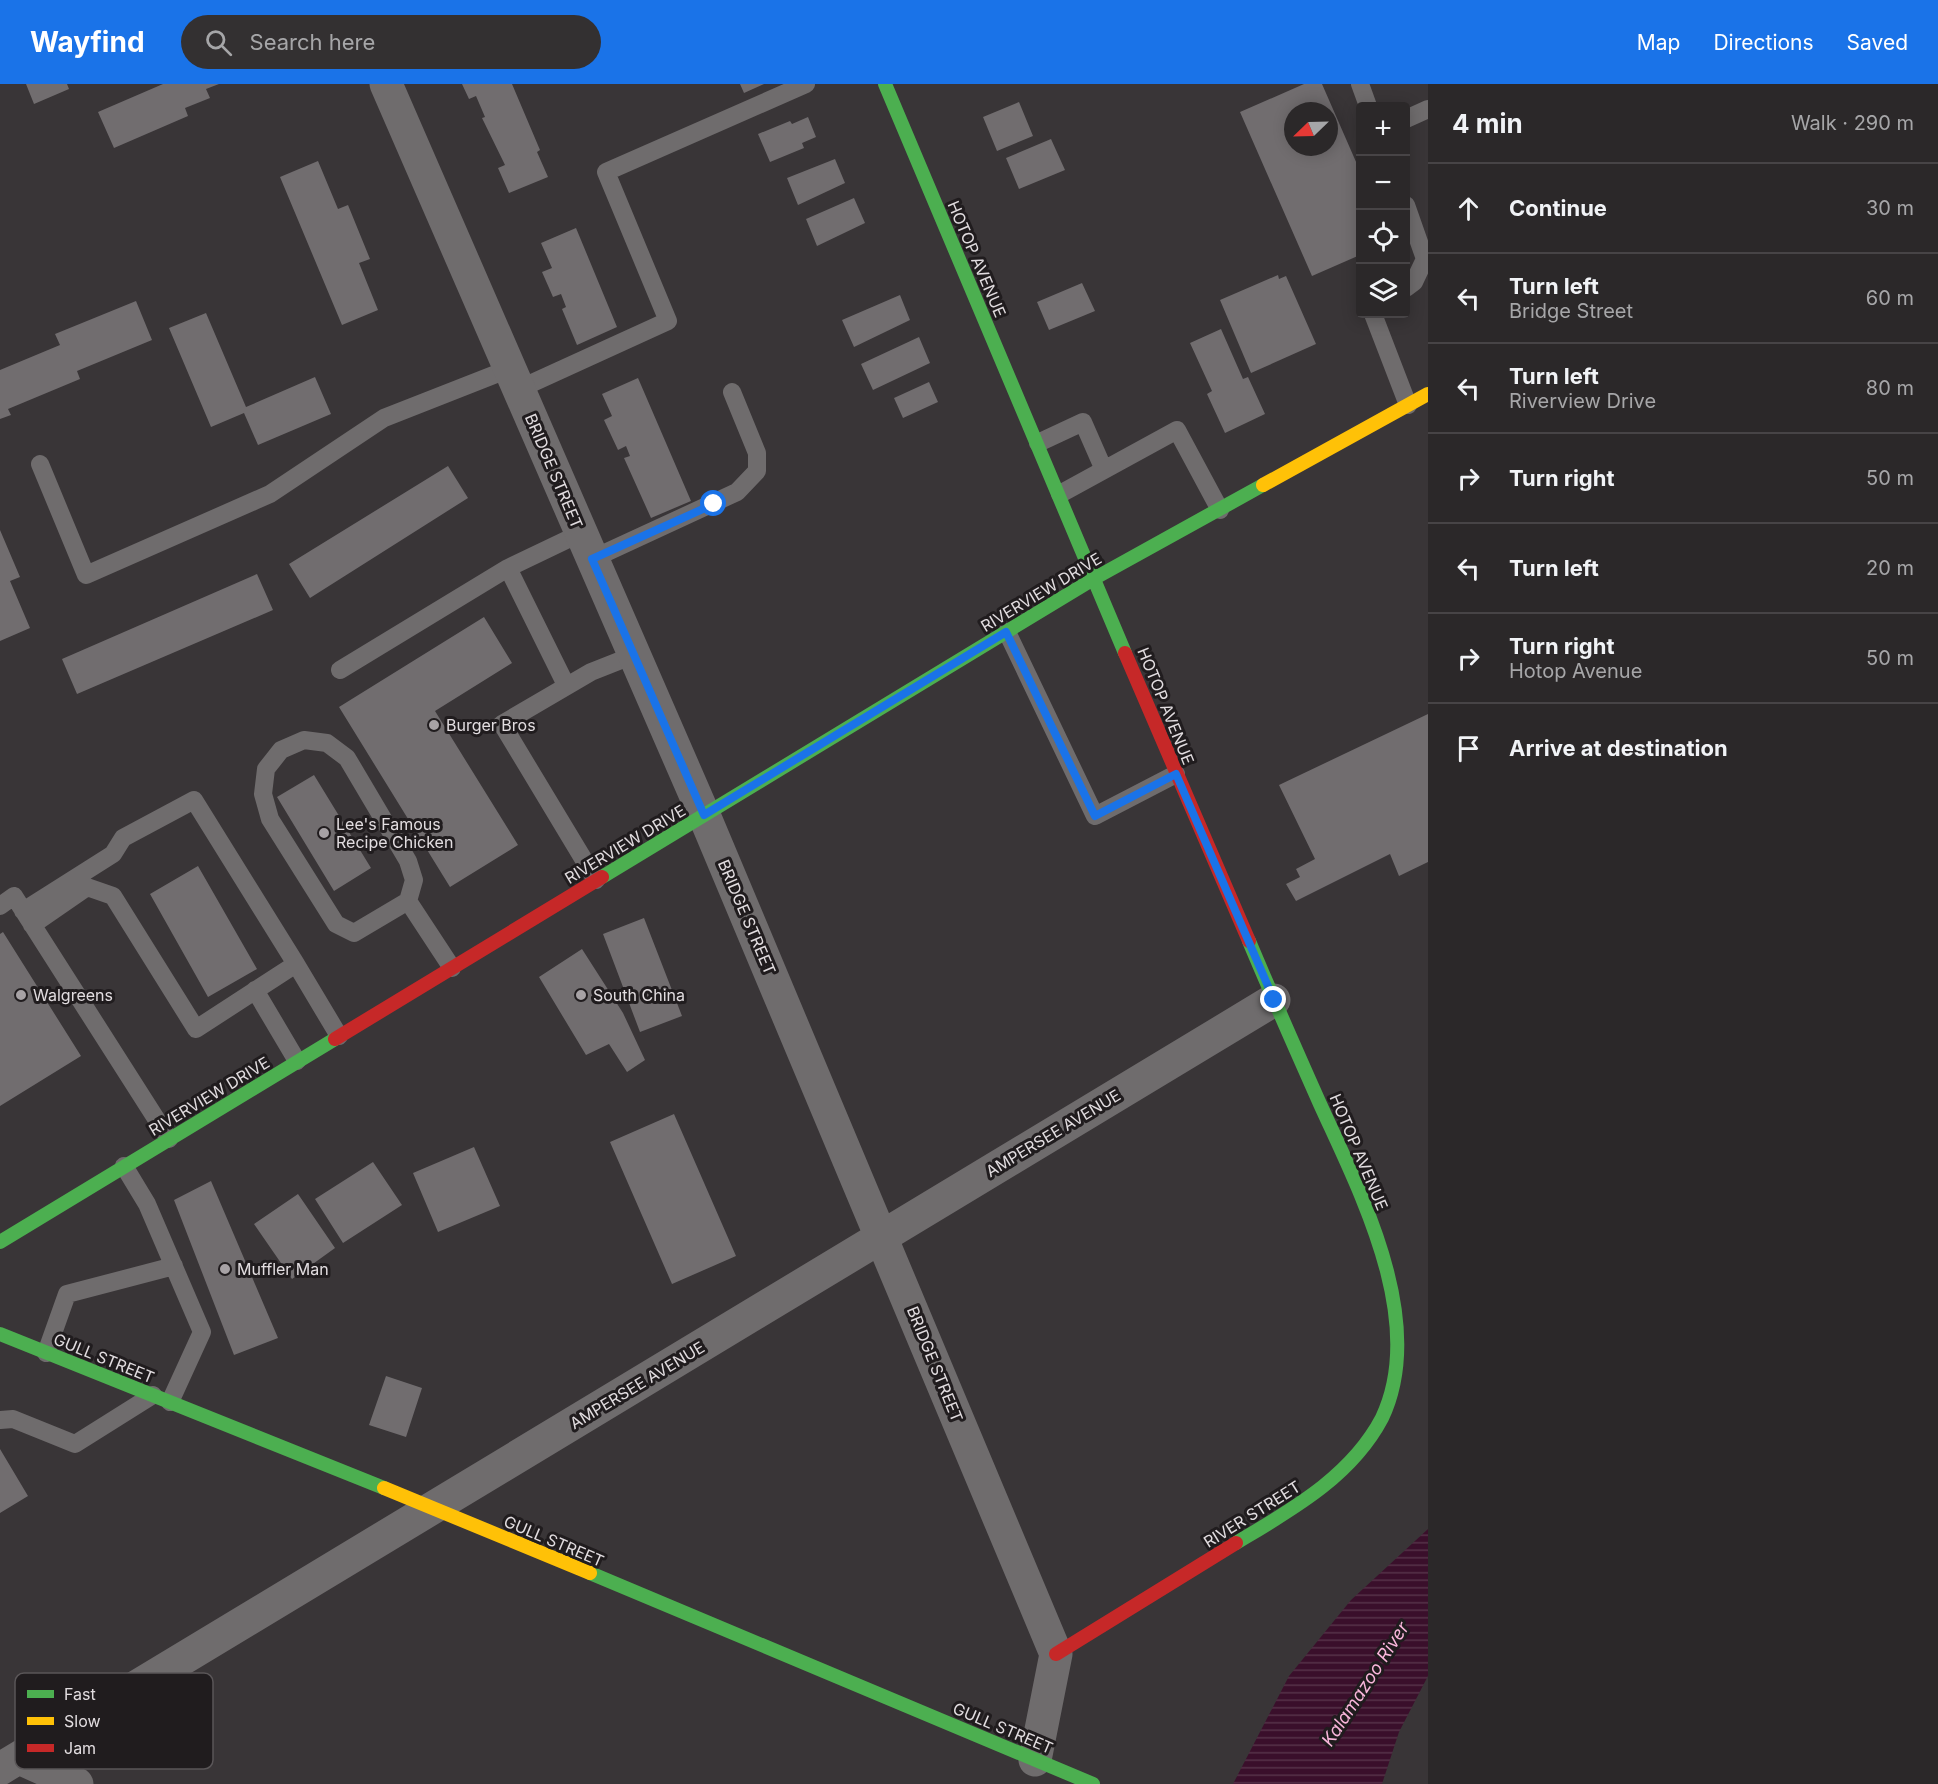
<!DOCTYPE html>
<meta charset="utf-8">
<style>
:root{--surface:#2b2829;--page:#333031;--text:#f1f3f6;--muted:#a6a6a8;--line:#474446;--accent:#1a73e8}
body{margin:0;font-family:Inter,sans-serif;background:var(--page);color:var(--text)}
.controls{position:absolute;right:18px;top:18px;display:grid;overflow:hidden;border-radius:6px;box-shadow:0 3px 15px #0003}
.controls button{width:54px;height:54px;display:grid;place-items:center;padding:0;border:0;border-bottom:2px solid var(--line);background:var(--surface);color:var(--text);font:30px sans-serif}
.compass{position:absolute;left:1284px;top:18px;width:54px;height:54px;border-radius:50%;background:var(--surface);box-shadow:0 3px 15px #0003;rotate:247deg}
.stop{position:absolute;width:18px;height:18px;margin:-14px;border:4px solid #1a73e8;border-radius:50%;background:#fff}
.stop.end{background:#1a73e8;border-color:#fff;box-shadow:0 2px 6px #0008}
.list{margin:0;padding:0;list-style:none}
h2{display:flex;justify-content:space-between;align-items:center;height:78px;margin:0;padding:0 24px;font-size:26px}
h2 small{font-size:20px;font-weight:400;color:var(--muted)}
.list li{display:grid;grid-template-columns:39px 1fr auto;gap:18px;align-items:center;box-sizing:border-box;height:90px;padding:0 24px;border-top:2px solid var(--line)}
.list b{display:block;font-size:22px;white-space:nowrap}
.list p{margin:0;font-size:20px;white-space:nowrap;color:var(--muted)}
.list em{font-size:20px;font-style:normal;color:var(--muted)}
.icon{flex:none;width:33px;height:33px;fill:none;stroke:currentColor;stroke-width:2;stroke-linecap:round;stroke-linejoin:round}
.map{position:relative;flex:none;width:1428px;height:1700px;overflow:hidden}
header{display:flex;align-items:center;gap:36px;box-sizing:border-box;height:84px;padding:0 30px;background:var(--accent);color:#fff}
header strong{font-size:28px}
nav{display:flex;gap:33px;margin-inline-start:auto;font-size:21px}
.search{width:420px;height:54px;background:var(--page);display:flex;align-items:center;gap:15px;box-sizing:border-box;padding:0 21px;border-radius:33px;color:var(--muted);font-size:22px}
main{display:flex}
aside{flex:1;background:var(--surface)}
.map>svg:first-child{display:block}
.water{fill:url(#water-rules)}
.building{fill:#716d6f;fill-rule:evenodd}
.lines{fill:none;stroke-linecap:round;stroke-linejoin:round}
.lane{stroke:#6f6c6d;stroke-width:18}
.street{stroke:#6f6c6d;stroke-width:33}
.fast{stroke:#4caf50;stroke-width:14}
.slow{stroke:#ffc107;stroke-width:14}
.jam{stroke:#c62828;stroke-width:14}
.route{stroke:#1a73e8;stroke-width:8}
.poi-dot{fill:#a7a2a5;stroke:#201c1e;stroke-width:2}
.labels{text-anchor:middle;dominant-baseline:central;stroke-width:6;stroke-linejoin:round;paint-order:stroke}
.street-label{font-size:16px;fill:#e2dde0;stroke:#201c1e}
.poi-label{font-size:16px;fill:#e2dde0;stroke:#201c1e;text-anchor:start}
.water-label{font-size:18px;font-style:italic;fill:#f9b6db;stroke:#201c1e}
.key{fill:#201c1e;stroke:#5a5658;stroke-width:1.5}
.key-label{font-size:16px;fill:#e2dde0}
</style>
<header>
<strong>Wayfind</strong>
<div class="search"><svg class="icon" aria-label="search" viewBox="0 0 24 24"><circle cx="10" cy="10" r="6"/><path d="M15 15l6 6"/></svg>Search here</div>
<nav><a>Map</a><a>Directions</a><a>Saved</a></nav>
</header>
<main>
<div class="map">
<svg width="1428" height="1700" viewBox="0 0 1428 1700">
<defs>
<pattern id="water-rules" width="6" height="5" patternUnits="userSpaceOnUse" patternTransform="scale(1.5)"><rect width="6" height="5" fill="#3a0f2b"/><path d="M0 2.5h6" fill="none" stroke="#563249"/></pattern>
</defs>
<rect width="100%" height="100%" fill="#393537"/>
<!-- water -->
<path class="water" d="M1428,1445v147l-29,56 -17,52h-149l56,-108 62,-76z"/>
<!-- building -->
<path class="building" d="M26,0h41l2,5 -35,15z
M163,0h56l-13,5 4,9 -25,10 3,8 -74,32 -16,-36z
M462,0h50l28,66 -3,2 11,25 -39,16 -11,-25 7,-3 -23,-47 3,-1 -9,-21 -7,3z
M740,0h24l-20,9z
M1304,0h18l38,87v84l-48,21 -72,-164zM1293,27h36v36h-36z
M1019,18l14,34 -36,15 -14,-34z
M808,33l8,20 -14,6 2,5 -34,14 -12,-28 32,-13 2,3z
M1051,55l14,31 -46,19 -13,-31z
M835,75l10,24 -47,22 -11,-27z
M318,77l20,48 10,-4 22,54 -11,4 19,47 -36,15 -62,-148z
M854,114l11,25 -48,23 -11,-27z
M576,144l41,99 -40,18 -15,-36 4,-2 -5,-13 -8,3 -11,-25 10,-4 -11,-25z
M1278,191l1,4 7,-3 30,68 -65,29 -31,-73z
M1082,199l13,28 -46,19 -12,-28z
M900,211l10,25 -56,27 -12,-27z
M136,217l16,39 -75,31 3,8 -72,30 3,6 -11,4v-49l60,-25 -5,-11z
M206,229l40,94 69,-30 16,37 -73,31 -14,-32 -33,14 -42,-99z
M1221,245l22,50 5,-2 17,37 -40,19 -18,-39 5,-3 -22,-48z
M919,253l11,26 -57,27 -12,-26z
M638,294l53,123 -40,17 -27,-60 6,-2 -4,-10 -8,4 -14,-30 8,-4 -10,-22z
M929,298l9,20 -35,16 -9,-20z
M448,382l20,32 -158,100 -21,-34z
M0,446l20,47 -10,4 20,47 -30,13z
M257,490l16,36 -196,84 -15,-35z
M484,533l28,46 -77,48 83,134 -68,42 -111,-180z
M1428,630v148l-29,14 -9,-22 -94,47 -10,-17 14,-7 -4,-8 19,-10 -36,-74z
M314,691l57,93 -37,23 -57,-94z
M198,782l59,103 -49,28 -58,-103z
M644,834l38,98 -42,16 -37,-98z
M3,848l78,124 -81,50v-172z
M582,865l41,64 22,47 -18,12 -18,-28 -23,11 -47,-78z
M674,1030l62,142 -64,28 -62,-142z
M474,1063l26,59 -62,26 -25,-59z
M373,1078l29,43 -59,38 -28,-44z
M211,1097l67,157 -44,17 -60,-155z
M298,1110l37,54 -43,31 -38,-55z
M386,1292l36,12 -16,49 -37,-12z
M0,1365l28,47 -28,17z"/>
<g class="lines">
<!-- lane -->
<path class="lane" d="M1360,0l8,22
M1406,35l22,-10
M1406,121l19,54 -11,23 -8,6
M1373,230l35,91
M519,305l149,-68 -62,-149 200,-88
M1038,359l45,-21 21,48
M40,380l46,111 184,-81 114,-76 125,-49
M1060,410l117,-64 43,80
M592,475l145,-67 20,-21v-18l-25,-61
M508,484l58,117
M1007,548l88,184 81,-42
M340,586l168,-102 73,-35
M596,796l-94,-156 89,-52 43,-17
M408,817l6,-21 -6,-19 -61,-103 -20,-15 -23,-3 -23,10 -15,19 -3,25 7,25 66,105 18,9 54,-32 44,67
M0,822l14,-10 155,243
M23,827l90,-57 10,-16 71,-38 102,164 -100,65 -83,-133 -26,-9 -55,38
M296,880l43,72
M255,906l42,71
M124,1082l23,38 55,128 -32,70
M46,1269l21,-59 107,-28
M0,1336l13,-1 62,25 78,-49"/>
<!-- street -->
<path class="street" d="M386,0l318,731 352,839 -21,106
M19,1674l58,26
M0,1685l1274,-769"/>
<!-- fast -->
<path class="fast" d="M885,0l240,569
M602,793l493,-299 168,-93
M0,1158l335,-203
M0,1250l384,154
M1236,1459c55,-33 115,-66 146,-125 46,-97 -22,-226 -62,-314 -24,-54 -48,-108 -71,-163
M590,1489l503,211"/>
<!-- slow -->
<path class="slow" d="M1263,401l165,-91
M384,1404l206,85"/>
<!-- jam -->
<path class="jam" d="M1125,569l124,288
M335,955l267,-162
M1056,1570l180,-111"/>
</g>
<g class="lines">
<!-- route -->
<path class="route" d="M714,420l-122,55 112,256 302,-183 89,184 81,-42 98,226"/>
</g>
<!-- markers -->
<g class="poi-dot">
<circle cx="434" cy="641" r="6"/>
<circle cx="324" cy="749" r="6"/>
<circle cx="21" cy="911" r="6"/>
<circle cx="581" cy="911" r="6"/>
<circle cx="225" cy="1185" r="6"/>
</g>
<g class="labels">
<!-- street labels -->
<g class="street-label">
<text transform="translate(977 175) rotate(67)">HOTOP AVENUE</text>
<text transform="translate(554 387) rotate(67)">BRIDGE STREET</text>
<text transform="translate(1041 508) rotate(-31)">RIVERVIEW DRIVE</text>
<text transform="translate(1166 622) rotate(68)">HOTOP AVENUE</text>
<text transform="translate(625 760) rotate(-31)">RIVERVIEW DRIVE</text>
<text transform="translate(747 833) rotate(67)">BRIDGE STREET</text>
<text transform="translate(209 1012) rotate(-31)">RIVERVIEW DRIVE</text>
<text transform="translate(1053 1049) rotate(-31)">AMPERSEE AVENUE</text>
<text transform="translate(1359 1068) rotate(67)">HOTOP AVENUE</text>
<text transform="translate(104 1274) rotate(22)">GULL STREET</text>
<text transform="translate(935 1280) rotate(68)">BRIDGE STREET</text>
<text transform="translate(637 1301) rotate(-31)">AMPERSEE AVENUE</text>
<text transform="translate(1252 1430) rotate(-32)">RIVER STREET</text>
<text transform="translate(554 1457) rotate(23)">GULL STREET</text>
<text transform="translate(1003 1644) rotate(23)">GULL STREET</text>
</g>
<!-- poi labels -->
<g class="poi-label">
<text x="446" y="641">Burger Bros</text>
<text x="336" y="740">Lee's Famous<tspan x="336" dy="18">Recipe Chicken</tspan></text>
<text x="33" y="911">Walgreens</text>
<text x="593" y="911">South China</text>
<text x="237" y="1185">Muffler Man</text>
</g>
<!-- water labels -->
<g class="water-label">
<text transform="translate(1365 1600) rotate(-57)">Kalamazoo River</text>
</g>
</g>
<!-- legend -->
<rect x="15" y="1589" width="198" height="96" rx="9" class="key"/>
<rect x="27" y="1606" width="27" height="8" fill="#4caf50"/>
<rect x="27" y="1633" width="27" height="8" fill="#ffc107"/>
<rect x="27" y="1660" width="27" height="8" fill="#c62828"/>
<g class="key-label">
<text x="64" y="1616">Fast</text>
<text x="64" y="1643">Slow</text>
<text x="64" y="1670">Jam</text>
</g>
</svg>
<div class="controls">
<button>+</button>
<button>−</button>
<button><svg class="icon" aria-label="locate" viewBox="0 0 24 24"><circle cx="12" cy="12" r="6"/><path d="M12 2v4M12 18v4M2 12h4M18 12h4"/></svg></button>
<button><svg class="icon" aria-label="layers" viewBox="0 0 24 24"><path d="M12 4l9 5-9 5-9-5zM3 14l9 5 9-5"/></svg></button>
</div>
<svg class="compass" viewBox="-18 -18 36 36"><path d="M0-13l5 13h-10z" fill="#e53935"/><path d="M0 13l5-13h-10z" fill="#a6a6a8"/></svg>
<div class="stop" style="left:714px;top:420px"></div>
<div class="stop end" style="left:1274px;top:916px"></div>
</div>
<aside>
<h2>4 min<small>Walk · 290 m</small></h2>
<ul class="list">
<li><svg class="icon" aria-label="ahead" viewBox="0 0 24 24"><path d="M12 20V5M6 11l6-6 6 6"/></svg><div><b>Continue</b></div><em>30 m</em></li>
<li><svg class="icon" aria-label="left" viewBox="0 0 24 24"><path d="M17 20v-9H6M10 6l-5 5 5 5"/></svg><div><b>Turn left</b><p>Bridge Street</p></div><em>60 m</em></li>
<li><svg class="icon" aria-label="left" viewBox="0 0 24 24"><path d="M17 20v-9H6M10 6l-5 5 5 5"/></svg><div><b>Turn left</b><p>Riverview Drive</p></div><em>80 m</em></li>
<li><svg class="icon" aria-label="right" viewBox="0 0 24 24"><path d="M7 20v-9h11M14 6l5 5-5 5"/></svg><div><b>Turn right</b></div><em>50 m</em></li>
<li><svg class="icon" aria-label="left" viewBox="0 0 24 24"><path d="M17 20v-9H6M10 6l-5 5 5 5"/></svg><div><b>Turn left</b></div><em>20 m</em></li>
<li><svg class="icon" aria-label="right" viewBox="0 0 24 24"><path d="M7 20v-9h11M14 6l5 5-5 5"/></svg><div><b>Turn right</b><p>Hotop Avenue</p></div><em>50 m</em></li>
<li><svg class="icon" aria-label="arrive" viewBox="0 0 24 24"><path d="M6 21V4h12l-3 4 3 4H6"/></svg><div><b>Arrive at destination</b></div></li>
</ul>
</aside>
</main>
